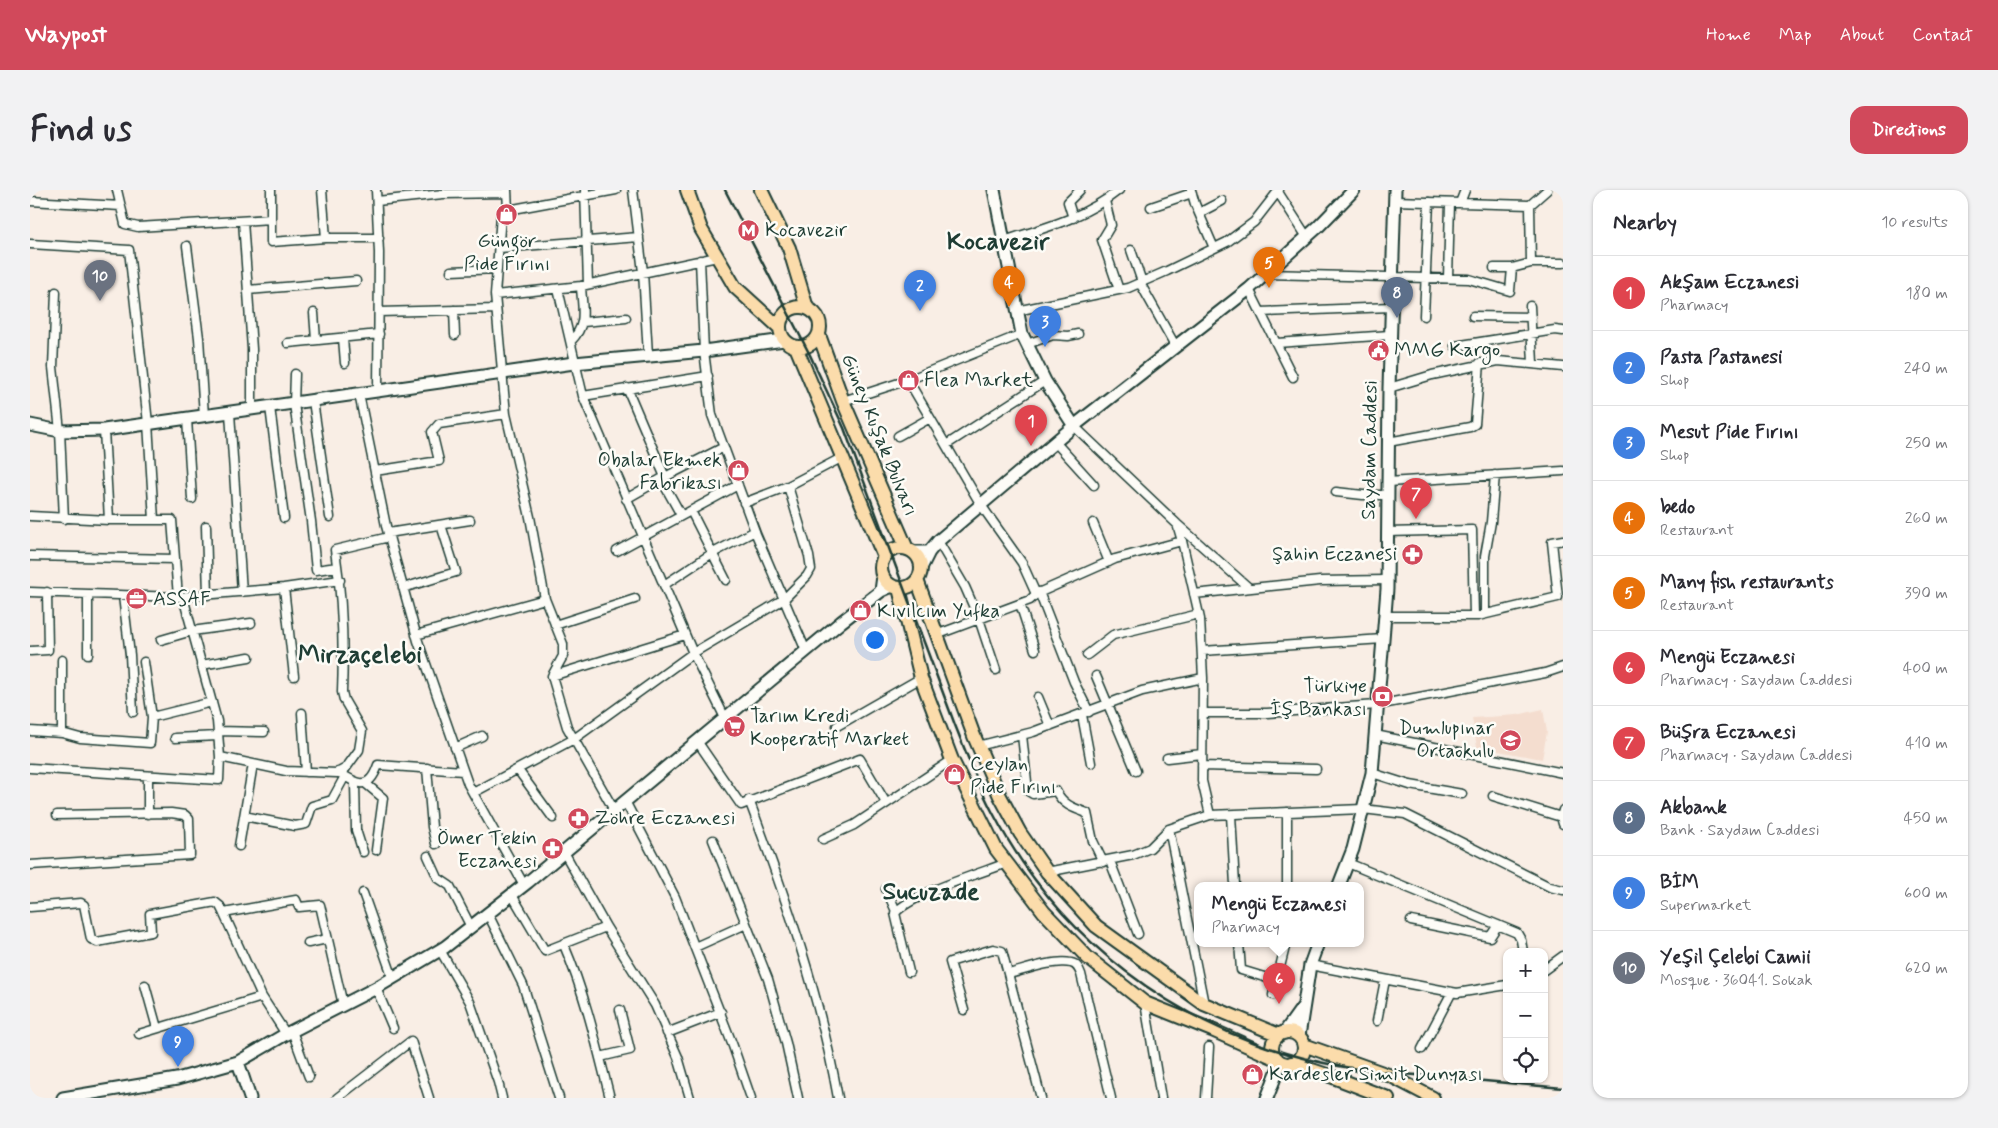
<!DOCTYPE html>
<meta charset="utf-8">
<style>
:root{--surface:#fff;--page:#f2f2f3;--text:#2b2b33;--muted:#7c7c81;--line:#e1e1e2;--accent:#d1495b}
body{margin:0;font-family:Mynerve,sans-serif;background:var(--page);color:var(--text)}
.controls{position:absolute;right:15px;bottom:15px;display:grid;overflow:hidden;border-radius:10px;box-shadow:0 1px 4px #0004}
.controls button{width:45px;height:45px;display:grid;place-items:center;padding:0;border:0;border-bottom:1px solid var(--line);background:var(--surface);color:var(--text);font:25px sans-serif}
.you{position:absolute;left:844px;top:449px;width:18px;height:18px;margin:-12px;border:4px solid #fff;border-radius:50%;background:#1a73e8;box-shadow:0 0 0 8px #1a73e833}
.badge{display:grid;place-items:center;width:32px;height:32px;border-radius:50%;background:var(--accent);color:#fff;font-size:16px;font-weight:700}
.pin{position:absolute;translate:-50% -41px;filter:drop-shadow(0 1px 2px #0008)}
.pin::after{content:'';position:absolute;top:26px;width:18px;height:15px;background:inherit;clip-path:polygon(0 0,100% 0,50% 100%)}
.popup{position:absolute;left:1164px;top:692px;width:170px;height:65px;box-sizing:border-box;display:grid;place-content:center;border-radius:10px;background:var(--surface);filter:drop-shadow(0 1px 4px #0005);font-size:16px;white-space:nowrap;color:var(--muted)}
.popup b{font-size:19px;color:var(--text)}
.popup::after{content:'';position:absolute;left:50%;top:100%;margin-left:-10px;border:10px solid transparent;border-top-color:var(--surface)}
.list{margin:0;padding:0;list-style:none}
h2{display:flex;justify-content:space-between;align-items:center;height:65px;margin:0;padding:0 20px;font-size:21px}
h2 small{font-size:16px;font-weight:400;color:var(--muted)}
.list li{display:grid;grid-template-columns:32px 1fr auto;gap:15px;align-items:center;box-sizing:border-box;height:75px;padding:0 20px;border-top:1px solid var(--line)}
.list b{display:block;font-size:19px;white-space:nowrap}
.list p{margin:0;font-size:16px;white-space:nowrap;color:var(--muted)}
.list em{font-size:16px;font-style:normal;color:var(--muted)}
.icon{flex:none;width:28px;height:28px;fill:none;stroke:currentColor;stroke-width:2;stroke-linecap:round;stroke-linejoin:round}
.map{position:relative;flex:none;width:1533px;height:908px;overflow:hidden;border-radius:15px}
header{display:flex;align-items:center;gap:30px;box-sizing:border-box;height:70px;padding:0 25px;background:var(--accent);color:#fff}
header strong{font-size:24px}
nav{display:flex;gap:28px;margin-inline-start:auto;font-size:18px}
.intro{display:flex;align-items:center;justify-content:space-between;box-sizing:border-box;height:120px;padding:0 30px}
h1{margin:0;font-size:35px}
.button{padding:12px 22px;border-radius:15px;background:var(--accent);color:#fff;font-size:18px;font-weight:700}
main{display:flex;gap:30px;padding:0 30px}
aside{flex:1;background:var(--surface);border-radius:15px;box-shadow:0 1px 4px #0004}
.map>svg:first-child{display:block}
.built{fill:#f4ddcf}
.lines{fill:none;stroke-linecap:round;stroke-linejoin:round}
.street-casing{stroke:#1f3d34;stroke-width:11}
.secondary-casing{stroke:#1f3d34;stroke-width:15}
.primary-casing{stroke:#1f3d34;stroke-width:16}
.street{stroke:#fdfcf7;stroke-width:8}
.secondary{stroke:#fdfcf7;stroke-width:11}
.primary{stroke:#fbdcab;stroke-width:12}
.rail{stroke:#1f3d34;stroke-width:2.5}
.labels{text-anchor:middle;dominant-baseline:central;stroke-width:5;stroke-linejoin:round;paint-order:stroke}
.poi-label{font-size:20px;fill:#1f3d34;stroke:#fdfcf7;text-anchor:start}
.street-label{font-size:20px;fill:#1f3d34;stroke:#fdfcf7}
.district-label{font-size:25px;font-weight:bold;fill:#1f3d34;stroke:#fdfcf7}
</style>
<header>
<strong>Waypost</strong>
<nav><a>Home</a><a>Map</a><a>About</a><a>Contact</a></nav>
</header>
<div class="intro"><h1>Find us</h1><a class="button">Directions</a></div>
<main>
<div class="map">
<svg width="1533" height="908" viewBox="0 0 1533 908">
<rect width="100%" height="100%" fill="#f9eee5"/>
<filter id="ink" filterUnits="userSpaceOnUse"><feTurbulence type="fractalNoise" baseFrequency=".02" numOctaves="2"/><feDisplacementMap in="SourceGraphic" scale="10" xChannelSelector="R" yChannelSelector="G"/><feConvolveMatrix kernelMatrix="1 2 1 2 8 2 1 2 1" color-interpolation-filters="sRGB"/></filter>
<g filter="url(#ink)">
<!-- built -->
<path class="built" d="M1513,519l4,23 -5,27 -65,-12 -5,-29 45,-3z"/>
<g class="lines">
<defs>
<path id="street" d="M87,0l8,34 13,3 133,-8
M241,0v52l55,-4
M292,0l4,48h53
M346,0l3,63 -1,138
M477,0l1,20 -7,5 -6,80 11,119 24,103 15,82 18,45v12l-11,20 15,51 47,83
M555,0l3,94
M603,0l10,82 5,83
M1161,0l4,14 19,44
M1248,2l29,45
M0,11l91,5
M347,11l66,-7 64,-1
M1075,11l6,24 -9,15 17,50
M1364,11l136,4 17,-15
M1430,13l5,-13
M1500,15l1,58
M1121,17l41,-14
M478,20l108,-20
M1169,23l23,-12
M1043,28l-5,-16 12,-12
M213,31l9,128v61
M973,51c42,-13 81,-23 116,-51
M0,54l99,6 19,173 6,97
M157,56l12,92 5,78
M469,58l140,-11
M1101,60l11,32
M670,70l4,91 8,64 44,119 50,117
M1464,78h18l19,-5h32
M421,81l46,-2
M1236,84l203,5 41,12 2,-23
M1418,88l2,-75
M1110,93l36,64
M528,99l25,107 110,257 32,65
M1219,99l44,88
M218,100l108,-9
M26,102l-3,75 7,64 4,88
M465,105l86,-9 136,-29
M1500,116l3,57
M424,120l1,25
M986,121l112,-23 39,-17 60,-29 27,-20 25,-32
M349,122l117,-3
M1231,122l130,-5
M284,123l2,27
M1394,126l5,-114
M1443,126l58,1
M553,132l43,-4
M313,148l2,25
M541,151c17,-17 11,-32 10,-55
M258,153l91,-9
M1247,153l113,-8
M997,154l26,-9 15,1 10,-2
M1425,156l100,-16 8,1
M265,184l-1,30 17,117 5,49 21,-3
M878,190l73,125 41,58 14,31
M597,198l38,89
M1359,198l43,-13 66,-14 65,6
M329,204l27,132 32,115 50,143 56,101
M553,206l125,-20
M283,211l17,116
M813,211l65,-21 114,-46
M240,217l14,111
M200,223l12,179
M157,229l5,80
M1044,236l103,98 71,63
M74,240l5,90
M868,246l32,-18
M1025,252l39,43
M1358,252l82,-15 5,-3 5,-61
M916,255l99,-64
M345,281l64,-10 -7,-29 7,-8 67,-10
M1358,292l175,-11
M1306,302l27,3h25
M596,309l35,-20
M714,313l44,-17 55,-29
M651,325l-20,-36 63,-32
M663,325l33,65
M0,326l79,4h63l6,77
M1063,333l16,39
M1147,334l5,17 18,78 3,59 -1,103 8,34
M176,336l2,69
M1357,342l85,-2 2,86
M358,343l82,-13
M908,351l27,46 14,32 17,51
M587,361l121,-66
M0,366l145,3
M634,395l47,-31 44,-23
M254,398l56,-8
M373,398l53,-16 -15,-47
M0,402l148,5 106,-9 10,88
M1009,402l35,90 15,30
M58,404v60
M1164,404l126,-13 67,-1
M93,406l7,59 3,57
M990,414l15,46
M1455,424v-58l6,-34 4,-47
M1355,426h93l80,-19 -6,-55 11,-2
M525,435l80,-26
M386,445l129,-36
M906,445l94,-35 6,-6 79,-35 67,-18
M131,450l31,-9 59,-8
M0,461l18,-1 -1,-58
M1172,461l181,-12
M1057,465l26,-20 86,-21
M32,470v73
M171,475l48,-8
M522,486l133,-41
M1066,486l40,95
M1008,507l12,29
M272,523l4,59
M1173,523h64l110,-8 168,-32 18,-6
M1052,525l9,48
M122,527l60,-15
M807,536l84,-48
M0,541l32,2 18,5 70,5 2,-26 -8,-55
M188,541l46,1
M992,545l6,56 5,3 23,-3c7,14 17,17 31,22l6,28 10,21
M1345,545l188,38
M145,548l43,-2
M667,551l44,64 119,-46 26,44
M948,556l55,-14 109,-41 61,-13
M425,558l27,-12
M190,567l66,14 51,2 9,-5 13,-18 3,-19 -18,-31 -2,-8c2,-48 0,-95 -7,-142l54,-13
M1137,568l35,-4
M1172,576l114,3
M0,578l189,12 1,-23 -3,-36 -34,-124
M397,578l5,59 4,17
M488,580l35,48
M308,582c19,12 31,20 40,-7l85,6
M1342,583l38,12 52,9
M118,586v38
M325,593l1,47 7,22
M335,593l18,15 -7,52
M443,603l101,-54 119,-86 91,-54 23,-23 4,-7 -2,-13 -21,-70
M1463,606l68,21
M719,610c37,98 71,196 89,298
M595,611l50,96 58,149 18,52
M1533,620l-2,7 2,7
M1257,622v73
M1201,625l4,70
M214,626l51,10 11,-2 6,-18 20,-6 13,-24
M1139,639l35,175
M793,649l31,-14 98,-65
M683,650l55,139 18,64 12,55
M209,656l14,-82
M534,662l42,75 49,78 23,52 12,41
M398,666l10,22 12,8 21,41
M1080,671l28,73
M1318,673l169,70 4,7 2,12
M0,675l160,-10 -1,-36 -4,-4 -14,-2 -114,2
M1017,682l86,-17 17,-7 19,-19 41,-14 153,-6 42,5 145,73 13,3
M856,699l10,22
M333,703l30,85
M482,705l33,56 61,-24
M0,717l51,-4 3,2 7,34 6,3 54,-10 -1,-18 65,-12 5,4 3,6 39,85 24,37
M194,723l72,-13 3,7 21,-2 23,100
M458,724l35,71 36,113
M1381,731l79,16 8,-12
M278,753l19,-4
M1209,753l2,27 36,11
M534,755c21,49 33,101 46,153
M665,757l51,-23
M410,760l30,52 28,80 4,16
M1280,775l147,28 50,-8
M1514,780l19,-14
M879,782l-14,-59c17,-19 86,-40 112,-50
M979,784c16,-4 46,-15 62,-11 6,1 8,6 10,11l30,124
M115,795l12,43
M346,798l17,40
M1243,805l13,-52
M1115,813l16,95
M934,820l-14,-48 43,-13 9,2 39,147
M1347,831l8,-41
M262,841l17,46
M637,843l54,-21
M109,844l123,-37
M1392,859l30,-57
M570,867l30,-7 -10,-40
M307,908l74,-57 18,57
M1176,908l3,-51"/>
<path id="secondary" d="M964,0l28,144 23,47 29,45
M0,235l30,6 44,-1 470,-67 130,-12 80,-11
M883,362h16
M891,378l8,-16 9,-11 136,-115 175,-137 70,-63 35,-36
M851,401l2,-15
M1309,695l14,-36 19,-76 11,-134 4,-50 2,-201 6,-198
M1254,843l18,-25
M1269,846l11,-71 8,-22
M208,872l12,36
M33,908l114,-19 61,-17 48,-28 90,-46 69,-41 83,-65 313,-260 40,-31 11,-5
M1237,908l14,-36"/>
<path id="primary" d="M657,0l14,39 34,58 45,41
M731,0l28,58 18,60
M750 137a20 20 0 1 1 40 0a20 20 0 1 1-40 0Z
M789,145l24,66 64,148
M766,157l88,210
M851 378a20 20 0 1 1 40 0a20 20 0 1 1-40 0Z
M887,390l57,156 26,60 20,37 27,39 49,54 108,78 75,31
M869,398l22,90 31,82 44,89 48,63 44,46 57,45 67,27 65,29
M1242 858a16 16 0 1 1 32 0a16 16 0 1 1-32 0Z
M1274,855l87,31 42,22
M1261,873l42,14 55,21"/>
</defs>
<!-- street casing -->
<use href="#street" class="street-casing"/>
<!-- secondary casing -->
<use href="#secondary" class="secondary-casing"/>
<!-- primary casing -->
<use href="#primary" class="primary-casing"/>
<!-- street -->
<use href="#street" class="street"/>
<!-- secondary -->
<use href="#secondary" class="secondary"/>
<!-- primary -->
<use href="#primary" class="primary"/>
<!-- rail -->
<path class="rail" d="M695,0l85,165 34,73 111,297c12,30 23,60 38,88 65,125 182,214 318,247 39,10 79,13 118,16 45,4 89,8 134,12"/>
</g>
</g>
<!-- icons -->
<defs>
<symbol id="shop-disc" viewBox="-11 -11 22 22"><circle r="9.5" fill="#d1495b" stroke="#fdfcf7"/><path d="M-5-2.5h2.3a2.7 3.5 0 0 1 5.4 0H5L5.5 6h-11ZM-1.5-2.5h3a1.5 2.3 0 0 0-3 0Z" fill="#fff"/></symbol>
<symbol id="metro-disc" viewBox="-11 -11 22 22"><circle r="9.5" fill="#d1495b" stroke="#fdfcf7"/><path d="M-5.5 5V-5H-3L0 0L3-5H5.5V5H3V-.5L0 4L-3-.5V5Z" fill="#fff"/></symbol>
<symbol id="civic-disc" viewBox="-11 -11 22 22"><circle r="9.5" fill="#d1495b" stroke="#fdfcf7"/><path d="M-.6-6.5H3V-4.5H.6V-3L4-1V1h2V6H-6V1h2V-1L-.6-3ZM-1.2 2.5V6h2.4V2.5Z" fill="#fff"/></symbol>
<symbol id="pharmacy-disc" viewBox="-11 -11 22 22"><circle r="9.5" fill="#d1495b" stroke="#fdfcf7"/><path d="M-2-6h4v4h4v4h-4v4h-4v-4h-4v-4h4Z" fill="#fff"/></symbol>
<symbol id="office-disc" viewBox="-11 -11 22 22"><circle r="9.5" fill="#d1495b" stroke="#fdfcf7"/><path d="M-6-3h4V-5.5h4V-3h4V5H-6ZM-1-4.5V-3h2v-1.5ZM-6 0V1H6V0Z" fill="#fff"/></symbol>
<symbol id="bank-disc" viewBox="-11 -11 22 22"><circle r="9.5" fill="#d1495b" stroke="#fdfcf7"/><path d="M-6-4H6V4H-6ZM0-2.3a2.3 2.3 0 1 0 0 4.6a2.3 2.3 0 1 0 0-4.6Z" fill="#fff"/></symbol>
<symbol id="supermarket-disc" viewBox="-11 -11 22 22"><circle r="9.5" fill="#d1495b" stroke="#fdfcf7"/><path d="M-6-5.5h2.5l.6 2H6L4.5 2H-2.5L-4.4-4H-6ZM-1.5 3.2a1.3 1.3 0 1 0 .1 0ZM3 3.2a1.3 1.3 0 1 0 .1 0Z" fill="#fff"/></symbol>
<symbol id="school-disc" viewBox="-11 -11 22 22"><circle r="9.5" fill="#d1495b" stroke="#fdfcf7"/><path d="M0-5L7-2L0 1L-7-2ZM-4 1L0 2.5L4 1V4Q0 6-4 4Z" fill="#fff"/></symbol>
</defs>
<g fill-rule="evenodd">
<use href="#shop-disc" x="464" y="12" width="25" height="25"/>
<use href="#metro-disc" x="706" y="28" width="25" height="25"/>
<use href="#civic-disc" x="1336" y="148" width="25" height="25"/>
<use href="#shop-disc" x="866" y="178" width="25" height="25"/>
<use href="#shop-disc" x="696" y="268" width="25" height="25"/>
<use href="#pharmacy-disc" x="1370" y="352" width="25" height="25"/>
<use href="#office-disc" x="94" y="396" width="25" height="25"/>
<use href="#shop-disc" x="818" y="408" width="25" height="25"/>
<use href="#bank-disc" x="1340" y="494" width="25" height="25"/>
<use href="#supermarket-disc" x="692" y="524" width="25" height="25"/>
<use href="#school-disc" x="1468" y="538" width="25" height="25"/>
<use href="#shop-disc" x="912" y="572" width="25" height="25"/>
<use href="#pharmacy-disc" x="536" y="616" width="25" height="25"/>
<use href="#pharmacy-disc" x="510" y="646" width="25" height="25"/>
<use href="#shop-disc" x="1210" y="872" width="25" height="25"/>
</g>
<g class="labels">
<!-- poi labels -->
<g class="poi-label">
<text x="735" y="40">Kocavezir</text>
<text x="477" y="51" text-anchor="middle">Güngör<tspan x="477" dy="23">Pide Fırını</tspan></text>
<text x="1364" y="160">MMG Kargo</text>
<text x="894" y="190">Flea Market</text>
<text x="692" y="270" text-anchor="end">Obalar Ekmek<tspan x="692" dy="23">Fabrikası</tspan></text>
<text x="1367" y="364" text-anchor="end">Şahin Eczanesi</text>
<text x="123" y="409">ASSAF</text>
<text x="847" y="421">Kıvılcım Yufka</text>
<text x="1337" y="496" text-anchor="end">Türkiye<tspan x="1337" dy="23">İş Bankası</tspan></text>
<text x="720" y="526">Tarım Kredi<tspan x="720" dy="23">Kooperatif Market</tspan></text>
<text x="1464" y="538" text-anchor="end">Dumlupınar<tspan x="1464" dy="23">Ortaokulu</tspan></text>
<text x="940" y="574">Ceylan<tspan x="940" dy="23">Pide Fırını</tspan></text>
<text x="565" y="628">Zöhre Eczanesi</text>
<text x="507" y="648" text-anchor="end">Ömer Tekin<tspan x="507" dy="23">Eczanesi</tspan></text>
<text x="1239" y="884">Kardesler Simit Dunyası</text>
</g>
<!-- street labels -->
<g class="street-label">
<text transform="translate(849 245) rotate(68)">Güney Kuşak Bulvarı</text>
<text transform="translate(1340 260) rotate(-89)">Saydam Caddesi</text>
</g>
<!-- district labels -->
<g class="district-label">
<text x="968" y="52">Kocavezir</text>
<text x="330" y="465">Mirzaçelebi</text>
<text x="901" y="702">Sucuzade</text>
</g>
</g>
</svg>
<div class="controls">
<button>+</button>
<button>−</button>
<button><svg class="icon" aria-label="locate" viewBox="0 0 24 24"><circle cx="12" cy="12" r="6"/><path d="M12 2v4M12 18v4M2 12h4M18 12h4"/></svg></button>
</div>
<div class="you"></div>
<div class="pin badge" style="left:1001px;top:256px;background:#e0444e">1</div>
<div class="pin badge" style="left:890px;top:121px;background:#3f7fe0">2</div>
<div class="pin badge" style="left:1015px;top:157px;background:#3f7fe0">3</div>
<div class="pin badge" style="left:979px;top:117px;background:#e8710a">4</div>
<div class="pin badge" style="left:1239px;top:98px;background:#e8710a">5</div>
<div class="pin badge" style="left:1249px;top:814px;background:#e0444e">6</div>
<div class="popup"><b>Mengü Eczanesi</b>Pharmacy</div>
<div class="pin badge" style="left:1386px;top:329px;background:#e0444e">7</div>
<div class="pin badge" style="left:1367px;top:128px;background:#5c6f8a">8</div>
<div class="pin badge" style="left:148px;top:877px;background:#3f7fe0">9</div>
<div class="pin badge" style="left:70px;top:111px;background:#6b7280">10</div>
</div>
<aside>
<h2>Nearby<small>10 results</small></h2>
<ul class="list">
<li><span class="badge" style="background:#e0444e">1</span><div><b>Akşam Eczanesi</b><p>Pharmacy</p></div><em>180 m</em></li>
<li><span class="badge" style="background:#3f7fe0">2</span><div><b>Pasta Pastanesi</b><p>Shop</p></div><em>240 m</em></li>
<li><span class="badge" style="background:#3f7fe0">3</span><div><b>Mesut Pide Fırını</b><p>Shop</p></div><em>250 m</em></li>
<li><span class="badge" style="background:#e8710a">4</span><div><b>bedo</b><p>Restaurant</p></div><em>260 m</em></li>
<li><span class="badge" style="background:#e8710a">5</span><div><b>Many fish restaurants</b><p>Restaurant</p></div><em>390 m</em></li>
<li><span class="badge" style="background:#e0444e">6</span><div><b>Mengü Eczanesi</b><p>Pharmacy · Saydam Caddesi</p></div><em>400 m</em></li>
<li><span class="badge" style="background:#e0444e">7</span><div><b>Büşra Eczanesi</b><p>Pharmacy · Saydam Caddesi</p></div><em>410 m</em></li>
<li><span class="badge" style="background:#5c6f8a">8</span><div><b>Akbank</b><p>Bank · Saydam Caddesi</p></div><em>450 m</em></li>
<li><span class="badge" style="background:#3f7fe0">9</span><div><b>BİM</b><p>Supermarket</p></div><em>600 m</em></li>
<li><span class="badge" style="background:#6b7280">10</span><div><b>Yeşil Çelebi Camii</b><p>Mosque · 36041. Sokak</p></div><em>620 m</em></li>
</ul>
</aside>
</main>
